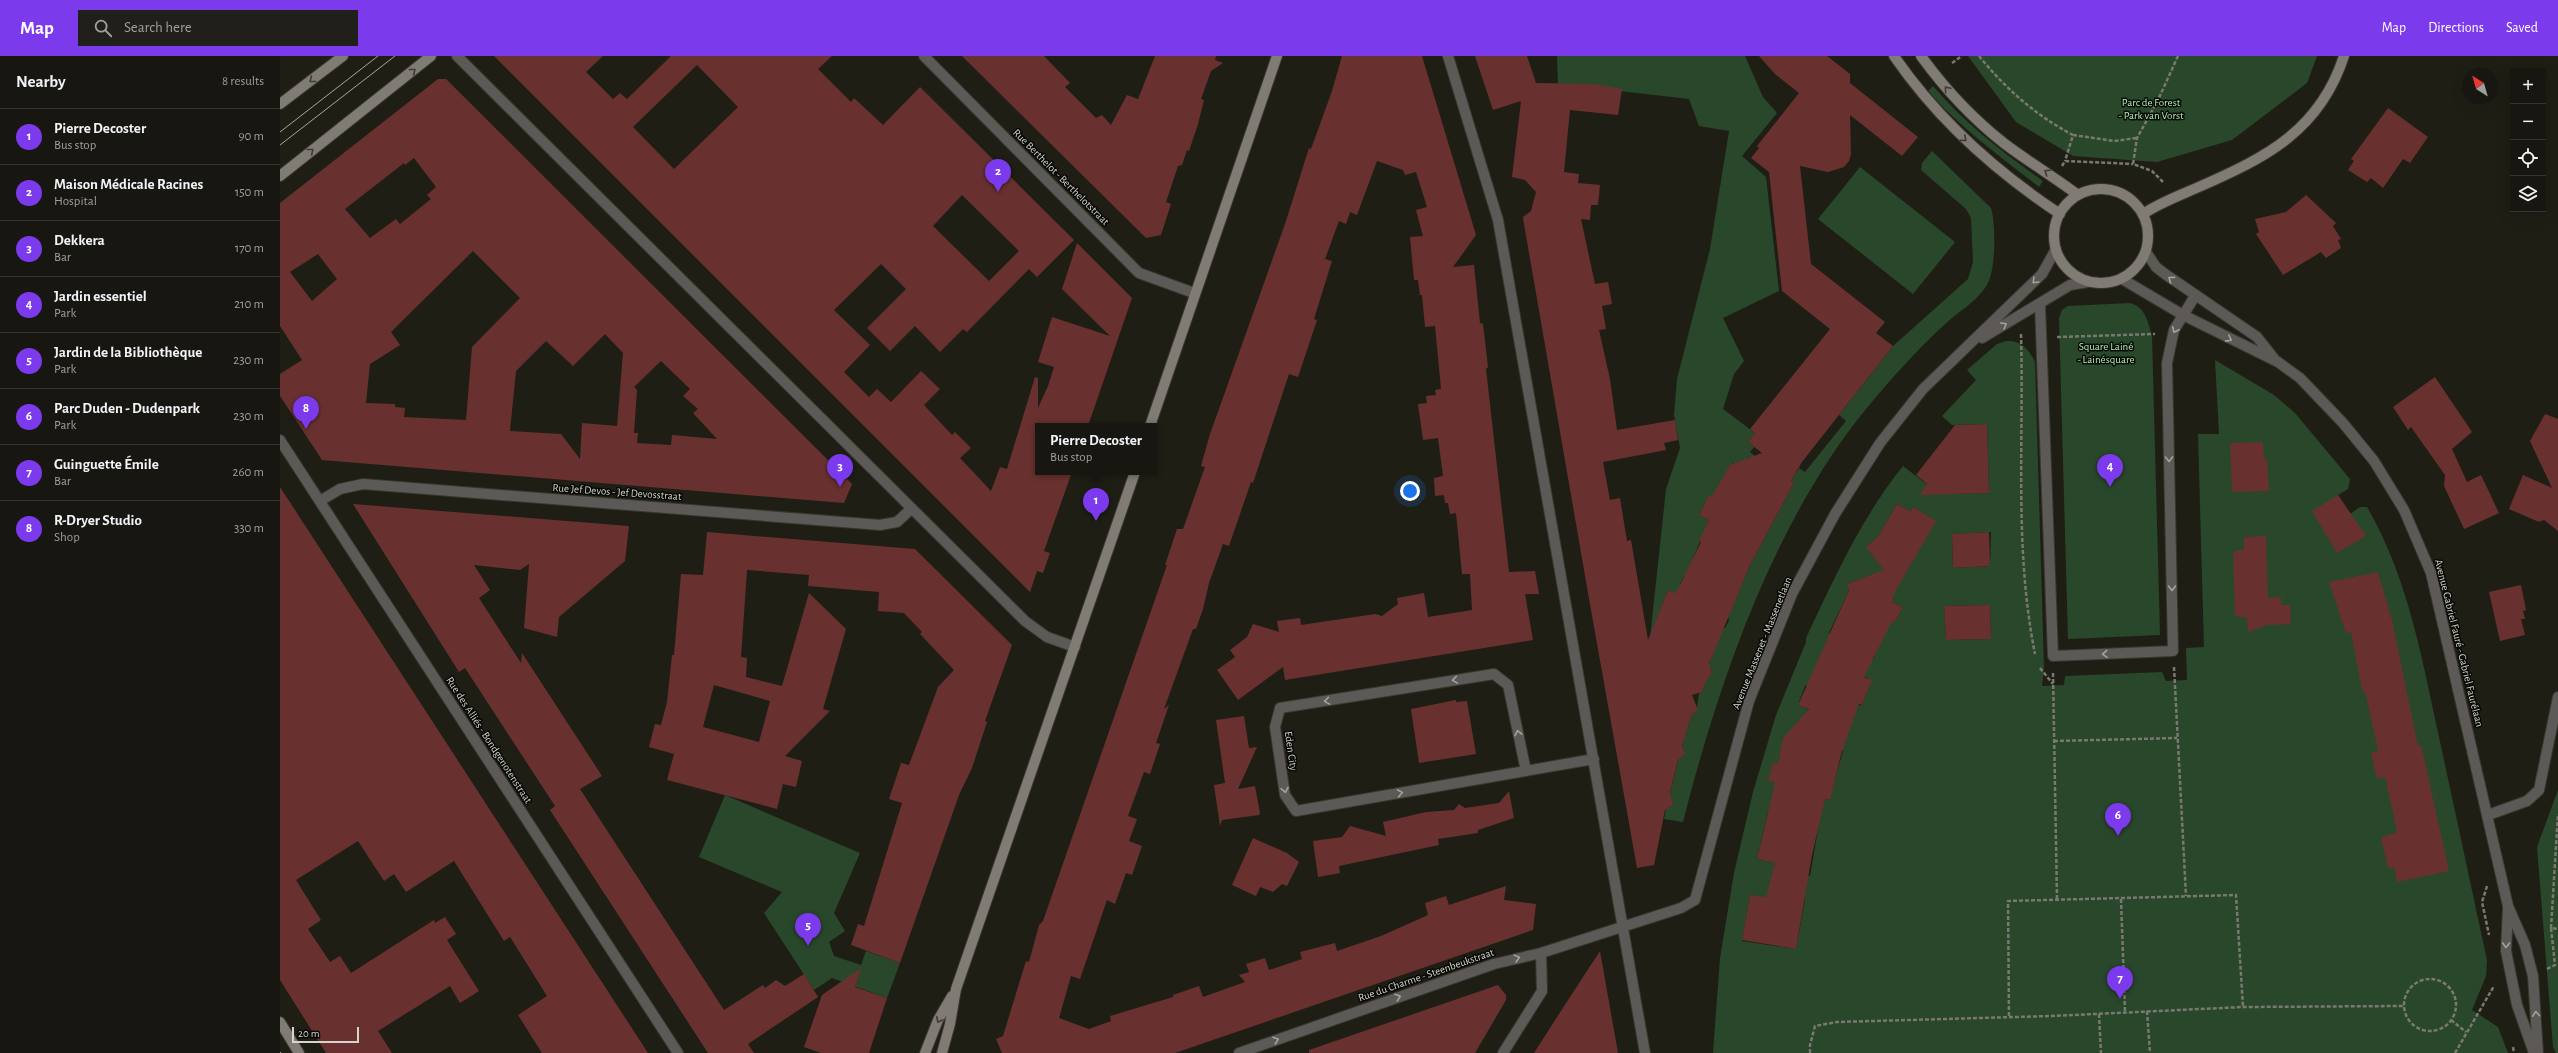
<!DOCTYPE html>
<meta charset="utf-8">
<style>
:root{--surface:#171610;--page:#201f19;--text:#f1f3f6;--muted:#9e9f9f;--line:#363530;--accent:#7c3aed}
body{margin:0;font-family:"Alegreya Sans",sans-serif;background:var(--page);color:var(--text)}
.controls{position:absolute;right:12px;top:12px;display:grid;overflow:hidden;border-radius:0px;box-shadow:0 4px 16px #0002}
.controls button{width:36px;height:36px;display:grid;place-items:center;padding:0;border:0;border-bottom:1px solid var(--line);background:var(--surface);color:var(--text);font:20px sans-serif}
.compass{position:absolute;left:2182px;top:12px;width:36px;height:36px;border-radius:50%;background:var(--surface);box-shadow:0 4px 16px #0002;rotate:323deg}
.scale{position:absolute;left:12px;bottom:10px;width:67px;box-sizing:border-box;padding-left:4px;border:2px solid #d5d5ce;border-top:0;font-size:11px;line-height:14px;white-space:nowrap;color:#d5d5ce;-webkit-text-stroke:3px #080805;paint-order:stroke}
.you{position:absolute;left:1130px;top:435px;width:14px;height:14px;margin:-10px;border:3px solid #fff;border-radius:50%;background:#1a73e8;box-shadow:0 0 0 6px #1a73e833}
.badge{display:grid;place-items:center;width:26px;height:26px;border-radius:50%;background:var(--accent);color:#fff;font-size:13px;font-weight:700}
.pin{position:absolute;translate:-50% -33px;filter:drop-shadow(0 1px 2px #0008)}
.pin::after{content:'';position:absolute;top:21px;width:14px;height:12px;background:inherit;clip-path:polygon(0 0,100% 0,50% 100%)}
.popup{position:absolute;left:755px;top:367px;width:122px;height:52px;box-sizing:border-box;display:grid;place-content:center;border-radius:0px;background:var(--surface);filter:drop-shadow(0 1px 3px #0005);font-size:13px;white-space:nowrap;color:var(--muted)}
.popup b{font-size:15px;color:var(--text)}
.popup::after{content:'';position:absolute;left:50%;top:100%;margin-left:-8px;border:8px solid transparent;border-top-color:var(--surface)}
.list{margin:0;padding:0;list-style:none}
h2{display:flex;justify-content:space-between;align-items:center;height:52px;margin:0;padding:0 16px;font-size:17px}
h2 small{font-size:13px;font-weight:400;color:var(--muted)}
.list li{display:grid;grid-template-columns:26px 1fr auto;gap:12px;align-items:center;box-sizing:border-box;height:56px;padding:0 16px;border-top:1px solid var(--line)}
.list b{display:block;font-size:15px;white-space:nowrap}
.list p{margin:0;font-size:13px;white-space:nowrap;color:var(--muted)}
.list em{font-size:13px;font-style:normal;color:var(--muted)}
.icon{flex:none;width:22px;height:22px;fill:none;stroke:currentColor;stroke-width:2;stroke-linecap:round;stroke-linejoin:round}
.map{position:relative;flex:none;width:2278px;height:997px;overflow:hidden}
header{display:flex;align-items:center;gap:24px;box-sizing:border-box;height:56px;padding:0 20px;background:var(--accent);color:#fff}
header strong{font-size:19px}
nav{display:flex;gap:22px;margin-inline-start:auto;font-size:14px}
.search{width:280px;height:36px;background:var(--page);display:flex;align-items:center;gap:10px;box-sizing:border-box;padding:0 14px;border-radius:0px;color:var(--muted);font-size:15px}
main{display:flex}
aside{flex:1;background:var(--surface)}
.map>svg:first-child{display:block}
.green{fill:#29472b;fill-rule:evenodd}
.building{fill:#68312f;fill-rule:evenodd}
.lines{fill:none;stroke-linecap:round;stroke-linejoin:round}
.street-casing{stroke:#38382f;stroke-width:12}
.secondary-casing{stroke:#38382f;stroke-width:12}
.path{stroke:#797971;stroke-width:2.5;stroke-dasharray:4 2;stroke-linecap:butt}
.street{stroke:#5d5956;stroke-width:10}
.secondary{stroke:#817b75;stroke-width:10}
.tram{stroke:#a7a69f;stroke-width:1}
.oneway{stroke:#3e3c37}
.oneway2{stroke:#a5a39e}
.labels{text-anchor:middle;dominant-baseline:central;stroke-width:3;stroke-linejoin:round;paint-order:stroke}
.park-label{font-size:11px;fill:#adf1b1;stroke:#080805}
.street-label{font-size:11px;fill:#d5d5ce;stroke:#080805}
</style>
<header>
<strong>Map</strong>
<div class="search"><svg class="icon" aria-label="search" viewBox="0 0 24 24"><circle cx="10" cy="10" r="6"/><path d="M15 15l6 6"/></svg>Search here</div>
<nav><a>Map</a><a>Directions</a><a>Saved</a></nav>
</header>
<main>
<aside>
<h2>Nearby<small>8 results</small></h2>
<ul class="list">
<li><span class="badge">1</span><div><b>Pierre Decoster</b><p>Bus stop</p></div><em>90 m</em></li>
<li><span class="badge">2</span><div><b>Maison Médicale Racines</b><p>Hospital</p></div><em>150 m</em></li>
<li><span class="badge">3</span><div><b>Dekkera</b><p>Bar</p></div><em>170 m</em></li>
<li><span class="badge">4</span><div><b>Jardin essentiel</b><p>Park</p></div><em>210 m</em></li>
<li><span class="badge">5</span><div><b>Jardin de la Bibliothèque</b><p>Park</p></div><em>230 m</em></li>
<li><span class="badge">6</span><div><b>Parc Duden - Dudenpark</b><p>Park</p></div><em>230 m</em></li>
<li><span class="badge">7</span><div><b>Guinguette Émile</b><p>Bar</p></div><em>260 m</em></li>
<li><span class="badge">8</span><div><b>R-Dryer Studio</b><p>Shop</p></div><em>330 m</em></li>
</ul>
</aside>
<div class="map">
<svg width="2278" height="997" viewBox="0 0 2278 997">
<rect width="100%" height="100%" fill="#1f1e15"/>
<!-- green -->
<path class="green" d="M1277,0h188l18,41 14,16 -35,43 24,21 13,114 -56,27 21,43 -10,13 -11,35 32,24 -7,9 6,5 -4,5 11,9 -2,2 -10,-6 -6,10 -10,-4 -15,36 -9,-4 -10,20 10,5 -20,48 1,10 -6,-2 -4,8 6,3v10l-18,-7 -18,48 16,-149 14,-41 -6,-33 3,-36 33,-130 19,-118 -30,-5 -10,-27 -131,-15z
M1688,0h349l-10,27 -75,57 -75,22 -84,-6 -57,-34z
M1653,30c32,38 71,67 110,95l-4,6c-39,-31 -78,-58 -111,-96z
M1652,95l59,57c5,17 5,62 -4,77 -10,17 -30,27 -44,41 -28,26 -53,54 -77,83 -92,112 -148,275 -183,413l-19,-3 2,-10 6,-5 -3,-6 10,-41 5,-6 -2,-6 10,-31 5,-7 2,-14 3,-1 2,-6 -1,-3 9,-11 -4,-5 14,-38 4,-2 3,-7 -1,-4 22,-51 44,-82 -3,-2 8,-13 6,4 41,-51 -7,-6 54,-69 75,-67 5,-17 -2,-44 -5,-9 -45,-39 1,-7z
M1580,111l95,75 -42,52 -95,-75z
M1850,247c16,4 18,20 22,33l8,299 -92,4 -9,-321 3,-8 6,-4z
M1726,285c15,-1 23,8 29,21l9,306 -2,18 22,-1 1,-9 97,-4 4,9 21,-1 -1,-32 18,-1 -6,-213h21l-4,-74 59,35 21,18 55,66 -2,10 -10,6 12,19 10,-7h7c41,70 55,152 72,230 16,74 32,149 48,223l-1,16 -14,34 26,17 10,26h-795l7,-95 14,-85 19,-81 23,-77 30,-73v-4c28,-59 55,-120 97,-172l30,23 15,5 41,-1 -2,-69 -35,1 -10,-9 34,-36 -9,-10 30,-26zM1617,448l13,7 3,-4 22,14 -28,49 -39,-20 1,-5 6,-3zM1711,476l-1,34 -37,2 -1,-34zM1580,523l34,19 -2,4 11,5 -8,15 -5,-2 -17,40 -21,-10 2,-4 -25,-13 20,-43 -2,-6zM1710,549l1,34 -45,1 -2,-34zM1576,618l12,4 2,6 -8,21 -56,9 2,-5 -8,-3 -1,-4 6,-16zM1503,682l60,13 -14,49 -19,-6 -29,-29zM1488,756l51,11 -9,53 -36,-8 1,-5 -18,-4zM1470,839l37,6 1,-5 17,3 -9,50 -54,-8z
M2278,734v263h-2l-3,-6 -16,-200z
M445,739l135,58 -26,60 11,18 -16,11 5,14 27,9 5,-14 34,12 -13,35 -55,-20 -18,12 -50,-77 18,-21 -83,-35z"/>
<!-- building -->
<path class="building" d="M214,0h109l-17,16 27,27 7,-6 7,6 44,-43h161l-14,13 33,33 3,-4 29,27 37,-38 154,153 -37,37 -8,-8 -62,63 -4,-3 -23,23 -25,-26 -25,25 -23,-23 39,-39 -25,-25 -47,46 36,35 -26,27 25,25 8,-8 14,13 30,-31 19,18 -16,16 28,30 3,-3 16,16 -11,10 31,33 9,-24 7,2 28,-92 3,1v30l10,-22 6,-19 -16,-5 14,-45 58,19 -48,-47 15,-46 55,55 -44,128h-50v46h34l-28,79 6,2 -7,20 -6,-2 -7,21zM417,9l41,42 -64,62 -41,-42zM682,139l57,56 -30,30 -56,-55z
M682,0h82l26,27 -5,4 31,31 6,-3 9,10 16,-30 11,4 17,-43h61l-1,4 8,3 -12,8 -10,28 3,1 -6,24 -9,27 -2,-1 -5,15 -4,1 -12,36 5,2 -10,31 -15,3z
M1062,0h80l54,179 -23,32 21,-2 6,58 3,1 2,17 3,26 -2,2 23,203 26,-1 4,23h-14l8,46 -248,40 -2,-13 -45,33 -21,-30 18,-13 -5,-7 17,-13 6,-13 26,8 -2,-11 23,-3 1,7 74,-11 7,2 16,-12 -1,-6 27,-5 4,24 44,-7 -2,-36h-8l-6,-61 -6,1 -2,-11h-3l-1,-8 -9,1 -1,-18 9,-2 -5,-38 -15,2 -5,-36 9,-1 -1,-7 10,-1 -1,-5 6,-1 -6,-63 -10,1 -3,-32h-2l-2,-15h-4l-4,-43 13,-1 -7,-26 11,-3 -11,-35 -11,3 -2,-5 -26,-9 -20,54 -7,-3 -4,12 -7,-3 -14,38 7,2 -18,58 3,1 -19,57 -9,-3 -36,109 -2,-1 -22,64 -6,-2 -14,39 -6,26 -7,20h-3l-29,80 5,-4 -13,38 4,1 -10,30 -6,-2 -16,44 9,3 -8,22 13,5 -10,29 -6,-2 -11,31 -8,-4 -27,79 -9,-3 -12,42 30,11 22,-8 -1,-5 63,-19v-2l26,-9 4,11 42,-15 -6,-7 10,-3 -3,-8 19,-6 4,12 33,-11 -2,-7 35,-9 2,8 44,-15 47,-21 -3,-12 21,-7 3,9 57,-19 -2,14 32,4 -3,26 -358,123h-173l-6,-14 7,-3 23,-75 3,1 10,-37 4,-4 124,-356h-2l12,-36h6l22,-62 -4,-1 9,-32 75,-210 24,-76 2,1 21,-58z
M1195,0h52l9,27 58,1 28,5 -4,26 -48,-5 -6,62 15,2 -1,9 22,2 -2,20h-7l-1,15 -9,-1 14,65 13,-2 4,22 -10,2 4,23 -7,1 11,49 7,51 58,-10 3,20 -14,3 2,7 -63,12 7,38 10,-2 7,43 4,-1 17,100 20,-50 8,3 25,-51 -2,-1 10,-21 -10,-5 10,-20 3,1 18,-31 32,-12 -14,-11 7,-9 -5,-4 80,-100 -48,-38 -13,-119 -18,-14 8,-10 -2,-2 42,-53 -24,-19 -16,-18h68l23,18v9l68,54 -16,19 -52,-41 1,39 -2,7 -5,6 -16,5 -28,-6 11,98 74,58 -9,11 17,13 -91,116 -11,19 3,2 -44,82 -41,99 3,9 -5,6 -5,13 -10,3 6,15 -6,4 -10,32 3,7 -7,7 -8,33 3,12 -8,5 -11,55 -17,3 -49,-275 -64,-369 -1,-7 8,-6 5,-19 -11,-12 -13,-3 9,-76 -28,9z
M158,23h8l406,405 -8,19 -522,-43 -42,-64v-22l22,-14 -22,-34v-123zM134,102l22,29 -9,8 4,4 -31,25 -4,-5 -26,19 -25,-29 59,-46 1,2zM193,195l47,47 -48,49 -6,73 -62,-3 1,-9 -10,-1v-3l-29,-1 4,-39 30,-19 -9,-13zM38,198l19,25 -25,22 -22,-29zM325,278l18,19 -6,73 -35,-3 -2,36 -19,-25 -51,-3 6,-60 30,-30 27,25zM381,305l29,28 -7,7 15,13 -5,4 24,26 -45,-4 -1,10 -34,-2 1,-10h-4l3,-43 -3,-3z
M2108,52l40,29 -18,26 -7,-4 -20,29 -12,-10 -4,4 -19,-12 6,-9 -3,-2z
M2026,139l30,28 -3,3 8,13 -3,1 3,8 -15,10 -5,-6 -38,23 -27,-41 3,-2 -4,-13 31,-7z
M2155,321l37,55 -20,17 15,33 14,-7 18,38 -35,16 -20,-43 1,-11 -34,-48 -3,3 -15,-23z
M2265,358l13,5v112l-14,-11 -5,2 -30,-13 14,-34 29,13 -22,-47z
M1707,368l2,69 -69,2 7,-11 -11,-9 39,-50z
M1983,386l1,17h3l2,32 -37,1 -2,-49z
M0,431l223,343 145,223h-106l-24,-38 29,-19 -37,-59 -6,4 -50,-80 -48,31 -12,-18 -10,7 -26,-40 -62,39 25,40 -13,9 22,33 10,-6 11,17 83,-53 1,3 10,-6 11,17 -9,6 32,51 -19,12 -10,-17 -72,45 14,22h-66l-46,-73z
M2058,439l28,41 -29,17 -25,-42z
M73,448l276,22 -4,35 -66,56 -2,20 -33,-9 5,-64 -9,6 -46,-5 16,25 -11,8 42,65 1,-10 80,123 -22,13 144,221 39,-25 2,3 11,-8 9,6 19,-12 14,23 -70,47 6,9h-46l-158,-243 5,-4 -90,-138 -6,4z
M1617,448l13,7 3,-4 23,14 -44,76 2,1 -2,4 11,5 -8,15 -3,-1 -28,56 8,3 -10,25 -3,-1 -17,47 -12,49 -5,-1 -13,56 -16,94 -54,-9 8,-45 16,2 9,-34 -18,-4 18,-76 -7,-2 5,-18 5,1 5,-26 26,-29 -9,-3 -1,-3 50,-113 -2,-6 37,-14 -18,-23 11,-9z
M427,476l208,17 97,96 -27,76 2,1 -15,46 -13,27 -59,168 -49,-18 7,-21 6,2 38,-123 -13,-4 12,-36 8,2 29,-78 16,-17 -34,-36 2,-2 -18,-19 -26,-2 1,-19 -71,-6 1,-11 -62,-5 -6,87 6,1 -1,19 36,9 27,-93 37,36 -23,80 7,2 -45,45 17,5 -6,26 -13,-3 -6,25 -110,-29 7,-26 -25,-7 6,-23 6,1 6,-23 5,-47h2l7,-81 22,1zM434,629l56,16 -11,41 -56,-15z
M1709,476l1,34 -37,2 -1,-34z
M1986,480l2,62 13,-1v8h9l1,19 -24,1 -19,7 -1,-14 -12,-2 -2,-64 11,-3v-12z
M2098,516l14,48 26,126 3,-1 28,126 -52,11 -3,-15 -6,1 -7,-31 16,-5 -12,-55 -8,2 -6,-26 7,-2 -13,-60h-3l-11,-59 -5,1 -17,-51z
M2241,529l5,25 -3,1 2,8h-4l4,16 -25,6 -11,-49z
M1710,549l1,34 -45,1 -2,-34z
M1176,644v2l11,-1 9,53 -57,9 -8,-54z
M964,660l5,32 8,-1 -19,42 17,-3 5,27 -1,2 -37,5 -2,6 -6,-41 11,-2 -9,-63z
M1229,735l5,27 -36,12v3l-40,6 1,6 -100,21 1,7 -22,4 -5,-36 29,-4 8,-11 36,10 -3,-14 43,-10 28,-2 5,-6 6,4 34,-5z
M973,782l34,15 12,9 -12,24 -5,-2 -9,8 -13,-5 -4,9 -24,-11z
M1320,895l18,102h-84l36,-56z
M581,912l-6,19 32,11 -18,55h-48l-17,-6 18,-52z
M1218,929l8,10v5l-31,53h-166v-3z"/>
<g class="lines">
<defs>
<path id="street" d="M177,0l568,565 22,16 28,10
M644,0l215,217 55,20
M1168,0l50,164 147,833
M1866,196l10,15 9,7 92,63 19,24
M1842,223l61,36 95,47 22,16 43,45 31,38 30,49 27,63 77,333 17,39 8,31 5,77
M1760,248l13,352 120,-5 -6,-288 7,-33 21,-34
M1702,282l88,-53 18,-3
M0,384l398,613
M40,445l20,-12 23,-5 517,41 17,-3 14,-13
M1246,715l-18,-86 -14,-11 -214,34 -5,19 10,68 11,16 298,-52
M2208,759l39,-14 12,-11 19,-93
M2228,852l-2,43 11,54 17,48
M959,997l255,-89 47,-11 140,-45 14,-8 54,-199 43,-107 43,-80 45,-71 43,-54 119,-115 14,-25
M1223,997l39,-62 -1,-38"/>
<path id="secondary" d="M1614,0c44,64 101,115 166,158
M1641,0c24,33 52,63 84,88 24,18 49,33 73,51
M0,48l63,-48
M0,120l151,-120
M1774 180a47 47 0 1 1 94 0a47 47 0 1 1-94 0Z
M1863,158c18,-12 38,-19 58,-28 66,-29 119,-56 143,-130
M870,370l127,-370
M0,966l19,31
M645,997l13,-33 14,-24
M662,997l8,-29 6,-35 179,-517"/>
</defs>
<!-- street casing -->
<use href="#street" class="street-casing"/>
<!-- secondary casing -->
<use href="#secondary" class="secondary-casing"/>
<!-- path -->
<path class="path" d="M1699,0c27,33 56,59 94,79l-8,26
M1672,7l10,-7
M1793,79l41,6 23,-3
M1782,110l3,-5 68,3
M1883,126l-11,-11 -19,-7 4,-26 21,-38 20,-44
M1741,278c3,107 -7,215 14,320
M1777,281l98,-3
M1894,611l12,229
M1760,612l13,16
M1773,617l4,226
M1774,685l123,-3
M2207,830l-5,16 7,33
M1841,843l4,113
M2271,872l7,-114
M2267,913l8,-4 -4,-37 7,1
M2124 949a26 26 0 1 1 52 0a26 26 0 1 1-52 0Z
M1867,955l3,42
M1819,958l2,39
M1729,960l-1,-115 228,-6 7,112
M2171,964l15,12
M2233,991l1,6
M1530,997v-8l5,-19 22,-4 215,-6 191,-9 161,-1
M2175,997l39,-67"/>
<!-- street -->
<use href="#street" class="street"/>
<!-- secondary -->
<use href="#secondary" class="secondary"/>
<!-- tram -->
<path class="tram" d="M0,76l98,-76
M0,89l115,-89
M0,996l1,1"/>
</g>
<!-- one-way arrows -->
<defs><path id="oneway-chevron" d="M-2-3.5L2.5 0L-2 3.5" fill="none" stroke-width="1.6" stroke-linecap="round" stroke-linejoin="round"/></defs>
<g class="oneway">
<use href="#oneway-chevron" transform="translate(133 15) rotate(-38)"/>
<use href="#oneway-chevron" transform="translate(32 24) rotate(142)"/>
<use href="#oneway-chevron" transform="translate(1667 33) rotate(-131)"/>
<use href="#oneway-chevron" transform="translate(1684 83) rotate(42)"/>
<use href="#oneway-chevron" transform="translate(31 95) rotate(-38)"/>
<use href="#oneway-chevron" transform="translate(1767 116) rotate(-146)"/>
<use href="#oneway-chevron" transform="translate(659 964) rotate(116)"/>
</g>
<g class="oneway2">
<use href="#oneway-chevron" transform="translate(1891 223) rotate(-144)"/>
<use href="#oneway-chevron" transform="translate(1755 225) rotate(135)"/>
<use href="#oneway-chevron" transform="translate(1724 269) rotate(-30)"/>
<use href="#oneway-chevron" transform="translate(1895 274) rotate(115)"/>
<use href="#oneway-chevron" transform="translate(1949 283) rotate(28)"/>
<use href="#oneway-chevron" transform="translate(1889 403) rotate(89)"/>
<use href="#oneway-chevron" transform="translate(1892 532) rotate(89)"/>
<use href="#oneway-chevron" transform="translate(1825 598) rotate(177)"/>
<use href="#oneway-chevron" transform="translate(1175 624) rotate(171)"/>
<use href="#oneway-chevron" transform="translate(1047 645) rotate(171)"/>
<use href="#oneway-chevron" transform="translate(1238 677) rotate(-102)"/>
<use href="#oneway-chevron" transform="translate(1005 734) rotate(79)"/>
<use href="#oneway-chevron" transform="translate(1120 737) rotate(-10)"/>
<use href="#oneway-chevron" transform="translate(2226 889) rotate(92)"/>
<use href="#oneway-chevron" transform="translate(1237 902) rotate(-15)"/>
<use href="#oneway-chevron" transform="translate(1118 941) rotate(-19)"/>
<use href="#oneway-chevron" transform="translate(2256 958) rotate(-94)"/>
<use href="#oneway-chevron" transform="translate(996 984) rotate(-19)"/>
</g>
<g class="labels">
<!-- park labels -->
<g class="park-label">
<text x="1871" y="46">Parc de Forest<tspan x="1871" dy="13">- Park van Vorst</tspan></text>
<text x="1826" y="290">Square Lainé<tspan x="1826" dy="13">- Lainésquare</tspan></text>
</g>
<!-- street labels -->
<g class="street-label">
<text transform="translate(781 121) rotate(45)">Rue Berthelot - Berthelotstraat</text>
<text transform="translate(337 436) rotate(4)">Rue Jef Devos - Jef Devosstraat</text>
<text transform="translate(1482 587) rotate(-68)">Avenue Massenet - Massenetlaan</text>
<text transform="translate(2179 587) rotate(76)">Avenue Gabriel Fauré - Gabriel Faurélaan</text>
<text transform="translate(209 684) rotate(57)">Rue des Alliés - Bondgenotenstraat</text>
<text transform="translate(1011 695) rotate(82)">Eden City</text>
<text transform="translate(1146 919) rotate(-19)">Rue du Charme - Steenbeukstraat</text>
</g>
</g>
</svg>
<div class="controls">
<button>+</button>
<button>−</button>
<button><svg class="icon" aria-label="locate" viewBox="0 0 24 24"><circle cx="12" cy="12" r="6"/><path d="M12 2v4M12 18v4M2 12h4M18 12h4"/></svg></button>
<button><svg class="icon" aria-label="layers" viewBox="0 0 24 24"><path d="M12 4l9 5-9 5-9-5zM3 14l9 5 9-5"/></svg></button>
</div>
<svg class="compass" viewBox="-18 -18 36 36"><path d="M0-13l5 13h-10z" fill="#e53935"/><path d="M0 13l5-13h-10z" fill="#9e9f9f"/></svg>
<div class="scale">20 m</div>
<div class="you"></div>
<div class="pin badge" style="left:816px;top:465px">1</div>
<div class="popup"><b>Pierre Decoster</b>Bus stop</div>
<div class="pin badge" style="left:718px;top:136px">2</div>
<div class="pin badge" style="left:560px;top:431px">3</div>
<div class="pin badge" style="left:1830px;top:431px">4</div>
<div class="pin badge" style="left:528px;top:890px">5</div>
<div class="pin badge" style="left:1838px;top:780px">6</div>
<div class="pin badge" style="left:1840px;top:943px">7</div>
<div class="pin badge" style="left:26px;top:373px">8</div>
</div>
</main>
